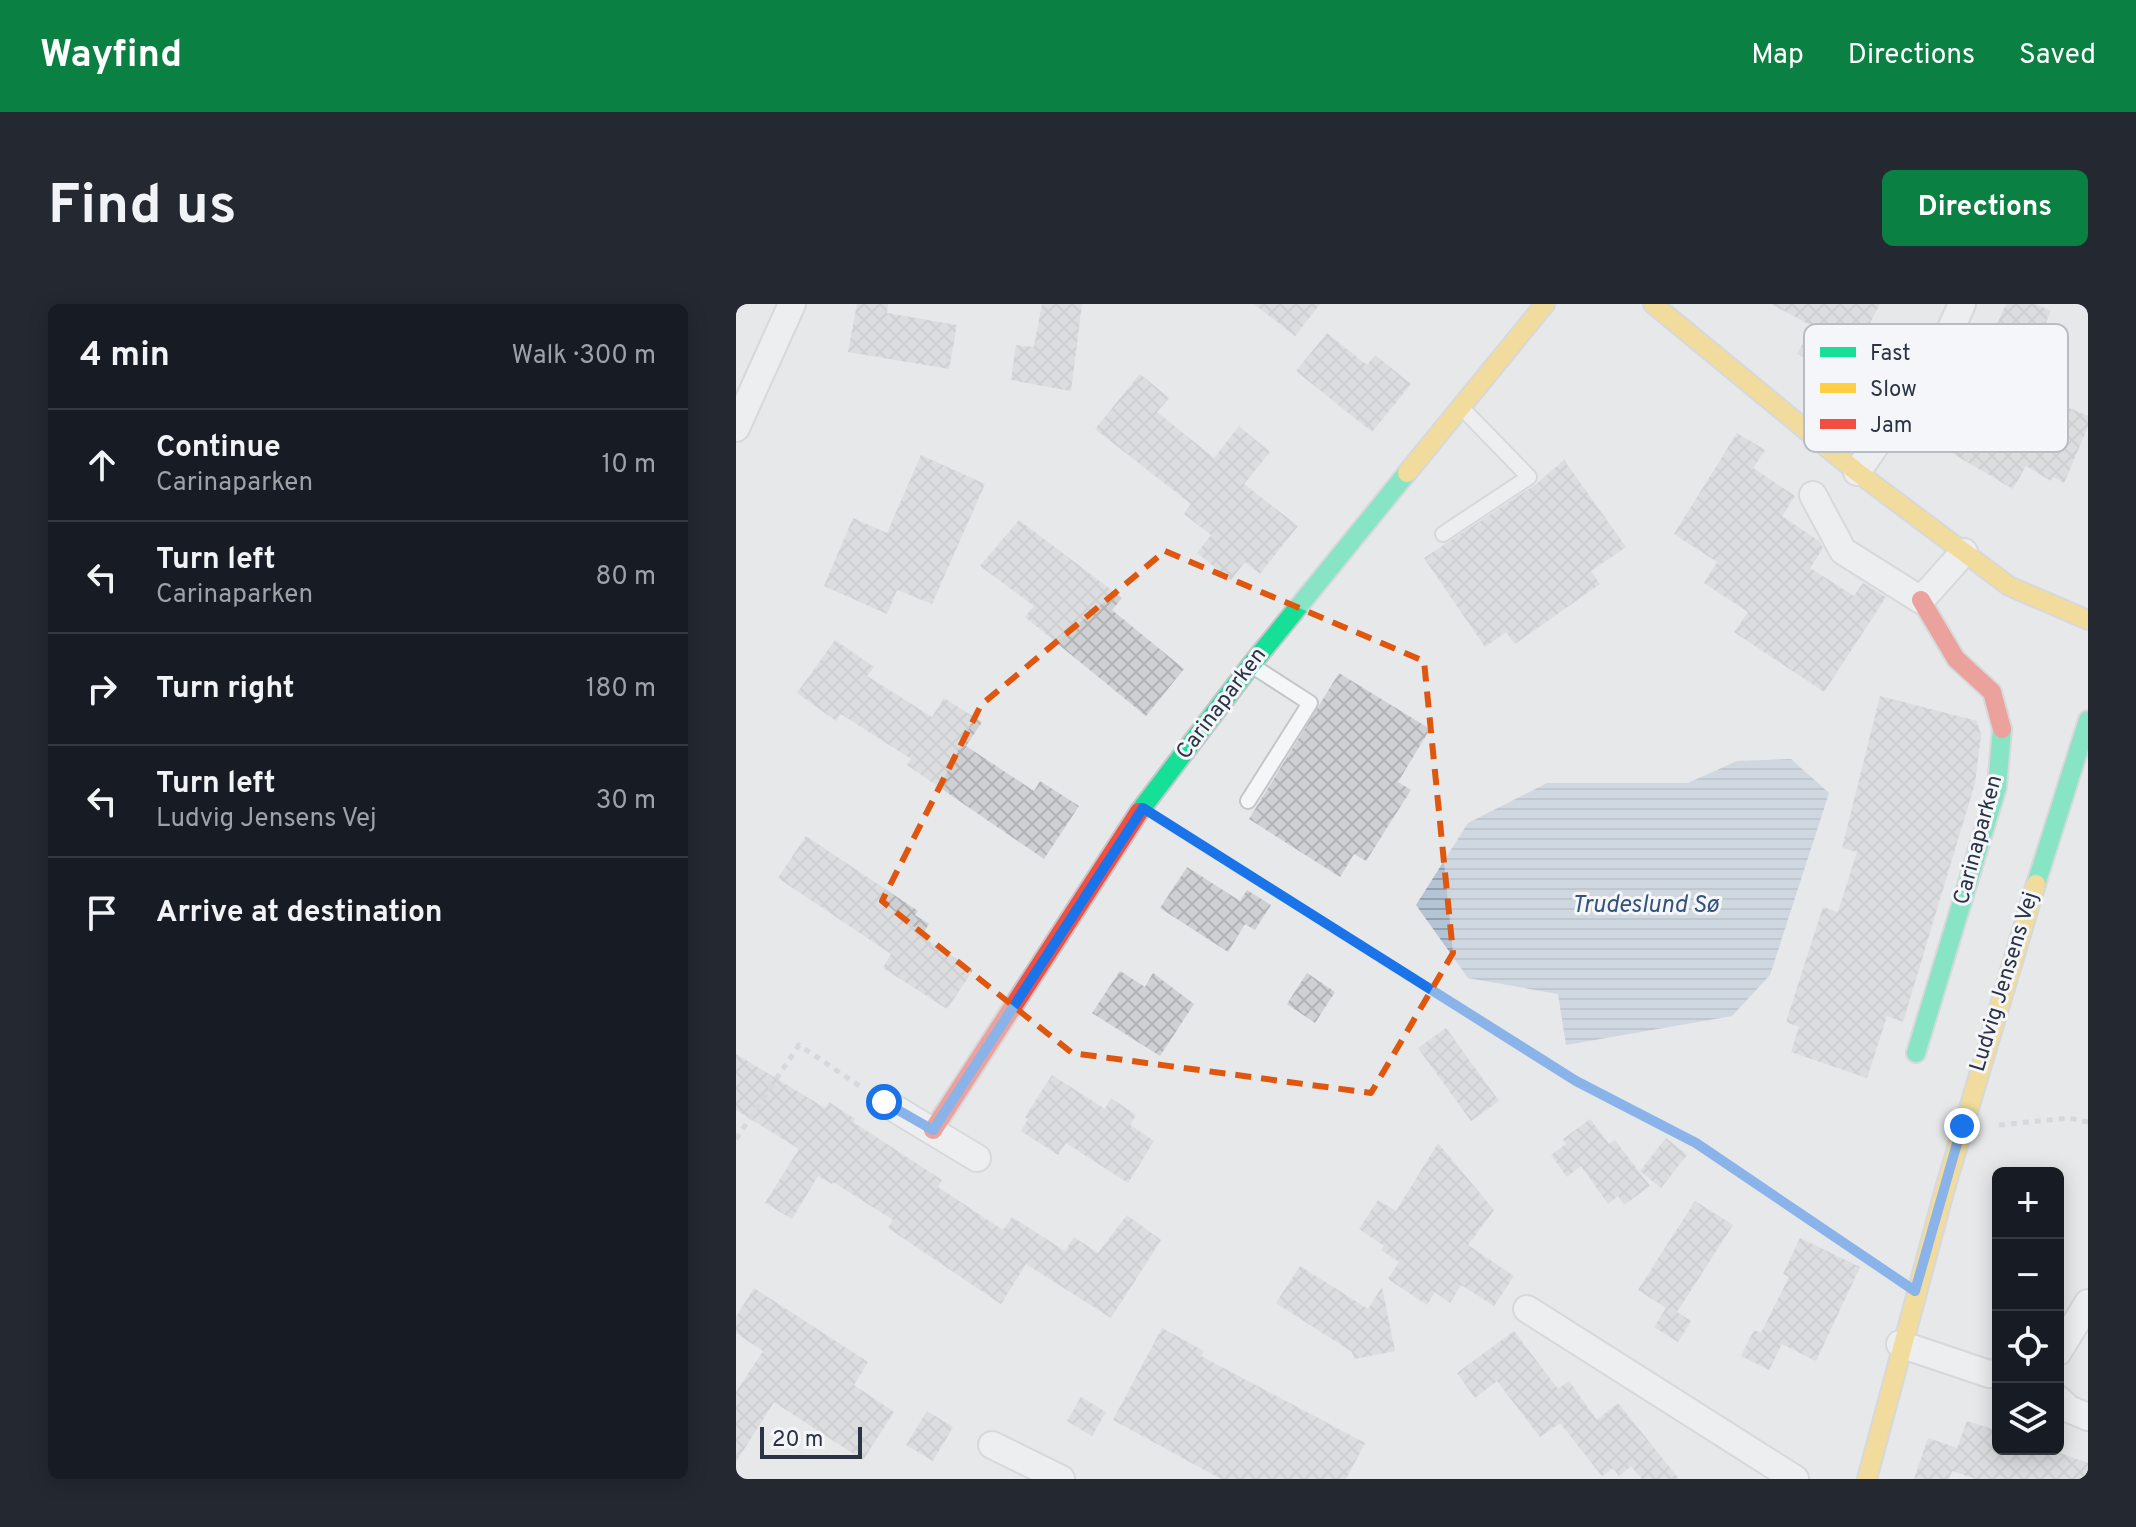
<!DOCTYPE html>
<meta charset="utf-8">
<style>
:root{--surface:#171b24;--page:#242831;--text:#f1f3f6;--muted:#9ea1a6;--line:#363941;--accent:#0b8043}
body{margin:0;font-family:Overpass,sans-serif;background:var(--page);color:var(--text)}
.controls{position:absolute;right:24px;bottom:24px;display:grid;overflow:hidden;border-radius:12px;box-shadow:0 4px 20px #0003}
.controls button{width:72px;height:72px;display:grid;place-items:center;padding:0;border:0;border-bottom:2px solid var(--line);background:var(--surface);color:var(--text);font:40px sans-serif}
.scale{position:absolute;left:24px;bottom:20px;width:102px;box-sizing:border-box;padding-left:8px;border:4px solid #2b3445;border-top:0;font-size:22px;line-height:28px;white-space:nowrap;color:#2b3445;-webkit-text-stroke:6px #f4f6f9;paint-order:stroke}
.stop{position:absolute;width:24px;height:24px;margin:-18px;border:6px solid #1a73e8;border-radius:50%;background:#fff}
.stop.end{background:#1a73e8;border-color:#fff;box-shadow:0 2px 8px #0008}
.list{margin:0;padding:0;list-style:none}
h2{display:flex;justify-content:space-between;align-items:center;height:104px;margin:0;padding:0 32px;font-size:34px}
h2 small{font-size:26px;font-weight:400;color:var(--muted)}
.list li{display:grid;grid-template-columns:52px 1fr auto;gap:24px;align-items:center;box-sizing:border-box;height:112px;padding:0 32px;border-top:2px solid var(--line)}
.list b{display:block;font-size:30px;white-space:nowrap}
.list p{margin:0;font-size:26px;white-space:nowrap;color:var(--muted)}
.list em{font-size:26px;font-style:normal;color:var(--muted)}
.icon{flex:none;width:44px;height:44px;fill:none;stroke:currentColor;stroke-width:2;stroke-linecap:round;stroke-linejoin:round}
.map{position:relative;flex:none;width:1352px;height:1175px;overflow:hidden;border-radius:12px}
header{display:flex;align-items:center;gap:48px;box-sizing:border-box;height:112px;padding:0 40px;background:var(--accent);color:#fff}
header strong{font-size:38px}
nav{display:flex;gap:44px;margin-inline-start:auto;font-size:28px}
.intro{display:flex;align-items:center;justify-content:space-between;box-sizing:border-box;height:192px;padding:0 48px}
h1{margin:0;font-size:56px}
.button{padding:20px 36px;border-radius:12px;background:var(--accent);color:#fff;font-size:28px;font-weight:700}
main{display:flex;gap:48px;padding:0 48px}
aside{flex:1;background:var(--surface);border-radius:12px;box-shadow:0 4px 20px #0003}
.map>svg:first-child{display:block}
.water{fill:url(#water-rules)}
.building{fill:url(#building-cross-hatch)}
.lines{fill:none;stroke-linecap:round;stroke-linejoin:round}
.lane-casing{stroke:#c4c6c8;stroke-width:18}
.street-casing{stroke:#c4c6c8;stroke-width:30}
.fast-casing{stroke:#c4c6c8;stroke-width:22}
.slow-casing{stroke:#c4c6c8;stroke-width:22}
.jam-casing{stroke:#c4c6c8;stroke-width:22}
.path{stroke:#c5c6ca;stroke-width:5;stroke-dasharray:6 6;stroke-linecap:butt}
.lane{stroke:#f5f6f7;stroke-width:14}
.street{stroke:#f5f6f7;stroke-width:26}
.fast{stroke:#16e098;stroke-width:18}
.slow{stroke:#ffcf43;stroke-width:18}
.jam{stroke:#f24e42;stroke-width:18}
.route{stroke:#1a73e8;stroke-width:10}
.marked{fill:none;stroke:#df570f;stroke-width:6;stroke-dasharray:16 10;stroke-linejoin:round}
.labels{text-anchor:middle;dominant-baseline:central;stroke-width:6;stroke-linejoin:round;paint-order:stroke}
.street-label{font-size:22px;fill:#2b3445;stroke:#f4f6f9}
.water-label{font-size:24px;font-style:italic;fill:#34527a;stroke:#f4f6f9}
.key{fill:#f4f6f9;stroke:#b8bcc3;stroke-width:2}
.key-label{font-size:22px;fill:#2b3445}
</style>
<header>
<strong>Wayfind</strong>
<nav><a>Map</a><a>Directions</a><a>Saved</a></nav>
</header>
<div class="intro"><h1>Find us</h1><a class="button">Directions</a></div>
<main>
<aside>
<h2>4 min<small>Walk · 300 m</small></h2>
<ul class="list">
<li><svg class="icon" aria-label="ahead" viewBox="0 0 24 24"><path d="M12 20V5M6 11l6-6 6 6"/></svg><div><b>Continue</b><p>Carinaparken</p></div><em>10 m</em></li>
<li><svg class="icon" aria-label="left" viewBox="0 0 24 24"><path d="M17 20v-9H6M10 6l-5 5 5 5"/></svg><div><b>Turn left</b><p>Carinaparken</p></div><em>80 m</em></li>
<li><svg class="icon" aria-label="right" viewBox="0 0 24 24"><path d="M7 20v-9h11M14 6l5 5-5 5"/></svg><div><b>Turn right</b></div><em>180 m</em></li>
<li><svg class="icon" aria-label="left" viewBox="0 0 24 24"><path d="M17 20v-9H6M10 6l-5 5 5 5"/></svg><div><b>Turn left</b><p>Ludvig Jensens Vej</p></div><em>30 m</em></li>
<li><svg class="icon" aria-label="arrive" viewBox="0 0 24 24"><path d="M6 21V4h12l-3 4 3 4H6"/></svg><div><b>Arrive at destination</b></div></li>
</ul>
</aside>
<div class="map">
<svg width="1352" height="1175" viewBox="0 0 1352 1175">
<defs>
<pattern id="water-rules" width="6" height="5" patternUnits="userSpaceOnUse" patternTransform="scale(2)"><rect width="6" height="5" fill="#b4c4d5"/><path d="M0 2.5h6" fill="none" stroke="#93a0af"/></pattern>
<pattern id="building-cross-hatch" width="8" height="8" patternUnits="userSpaceOnUse" patternTransform="scale(2)"><rect width="8" height="8" fill="#ced0d3"/><path d="M0 0l8 8M0 8l8-8" fill="none" stroke="#b1b3b6"/></pattern>
</defs>
<rect width="100%" height="100%" fill="#e6e8ea"/>
<!-- water -->
<path class="water" d="M1055,455l38,34 -59,182 -38,41 -166,29 -8,-51 -90,-16 -52,-73 52,-82 79,-40h141l49,-22z"/>
<!-- building -->
<path class="building" d="M121,0h31l-1,9 70,12 -8,44 -101,-17z
M306,0h40l-11,87 -60,-11 5,-35 18,2z
M518,0h66l-25,32z
M1035,0h109l-39,73 -44,-23 15,-28z
M1270,0h30l15,7 -33,75 70,30v11l-24,56 -11,-6 -2,4 -25,-15 -13,23 -80,-47 22,-38 5,3z
M591,29l40,32 8,-10 36,29 -39,48 -76,-61z
M404,70l29,24 -12,14 57,46 25,-32 31,26 -26,32 54,42 -38,48 -15,-12 -14,18 -34,-27 14,-18 -27,-21 7,-10 -96,-75z
M1001,129l28,17 -12,18 42,28 -13,20 37,25 4,7 -13,20 44,28 9,-13 23,14 -62,95 -90,-60 14,-20 -44,-29 13,-21 -43,-28z
M185,151l64,29 -53,120 -35,-14 -10,24 -63,-28 29,-68 34,15z
M828,156l62,87 -35,24 9,13 -85,60 -9,-12 -21,15 -61,-89 111,-73z
M283,216l103,78 -10,12 72,59 -38,47 -121,-99 9,-11 -54,-40z
M99,336l39,27 -7,9 65,41 12,-19 38,24 -16,24 68,45 6,-10 39,25 -35,53 -137,-94 4,-6 -70,-45 -5,7 -39,-28z
M603,369l91,56 -32,53 13,8 -45,71 -12,-7 -14,23 -91,-58z
M1144,392l97,25 4,14 -6,48 -72,239 -16,-6 -20,62 -76,-26 8,-25 -13,-5 37,-115 15,5 19,-60 -15,-4z
M70,532l112,75 -3,4 14,9 -8,12 52,34 -26,39 -64,-41 8,-14 -113,-76z
M451,563l53,34 7,-11 24,15 -16,25 -10,-6 -17,28 -68,-44z
M384,667l25,16 8,-14 41,31 -34,52 -68,-43z
M571,669l28,19 -20,31 -28,-19z
M710,724l53,73 -28,20 -53,-73z
M0,750l89,54 4,-6 26,17 -2,3 89,58 -4,7 65,43 9,-13 53,34 9,-14 24,16 29,-38 34,25 -50,78 -85,-54 -25,40 -113,-76 5,-8 -60,-38 -1,2 -14,-8 -26,43 -27,-16 34,-54 -63,-39z
M316,771l53,34 6,-11 25,17 -6,10 24,16 -26,42 -62,-40 -8,12 -37,-24 7,-12 -3,-2z
M854,815l19,25 6,-4 35,46 -26,19 -6,-9 -10,8 -27,-38 -14,11 -16,-22 15,-11 -3,-5z
M930,834l21,17 -26,33 -21,-17z
M702,839l56,67 -26,35 46,31 -20,30 -33,-21 -11,18 -15,-11 -8,13 -39,-26 11,-17 -18,-12 3,-4 -25,-17 19,-29 18,11z
M959,897l38,24 -56,87 14,9 -13,21 -24,-15 12,-19 -28,-18z
M1064,934l60,29 -44,94 -34,-17 -13,26 -28,-14 13,-26 7,3 28,-56 -6,-3z
M564,962l68,43 14,-22 13,64 -41,8 -2,-7 -76,-49z
M18,984l114,74 -14,23 40,27 -31,48 -89,-58 -38,60v-70l27,-41 -27,-18v-16z
M426,1024l42,23 -3,5 164,87 -19,36h-125l-108,-59z
M778,1027l44,58 11,-8 28,39 21,-17 61,76h-37l-11,-13 -12,10 -6,-8 -11,8 -42,-53 -20,14 -43,-56 -22,17 -18,-25z
M345,1093l25,15 -14,24 -25,-15z
M191,1107l26,16 -20,34 -27,-16z
M1231,1117l31,10v18h51l39,14v16h-112l-24,-8 -3,8h-35l14,-41 29,10z"/>
<g class="lines">
<defs>
<path id="lane" d="M707,230l86,-57 -67,-69
M512,497l62,-98 -59,-38"/>
<path id="street" d="M0,124l56,-124
M1121,168l83,-119 22,-49
M1077,191l30,56 78,49 43,-48
M148,798l93,56
M791,1005l268,170
M1164,1040l89,30 9,-1
M1322,1048l30,-49
M1322,1095l11,10 19,8
M256,1141l69,34"/>
<path id="fast" d="M403,508l112,-147 156,-192
M1300,580l52,-164
M1180,749l81,-266 5,-58"/>
<path id="slow" d="M917,0l204,168 152,114 79,34
M671,169l138,-169
M1131,1175l77,-287 92,-308"/>
<path id="jam" d="M1185,296l35,59 36,33 10,37
M197,826l206,-318"/>
</defs>
<!-- lane casing -->
<use href="#lane" class="lane-casing"/>
<!-- street casing -->
<use href="#street" class="street-casing"/>
<!-- fast casing -->
<use href="#fast" class="fast-casing"/>
<!-- slow casing -->
<use href="#slow" class="slow-casing"/>
<!-- jam casing -->
<use href="#jam" class="jam-casing"/>
<!-- path -->
<path class="path" d="M435,521l405,256 120,62 189,128
M1263,821l70,-7 19,4
M0,835l63,-94 62,42"/>
<!-- lane -->
<use href="#lane" class="lane"/>
<!-- street -->
<use href="#street" class="street"/>
<!-- fast -->
<use href="#fast" class="fast"/>
<!-- slow -->
<use href="#slow" class="slow"/>
<!-- jam -->
<use href="#jam" class="jam"/>
</g>
<g class="lines">
<!-- route -->
<path class="route" d="M148,798l49,28 210,-322 433,273 120,62 219,148 47,-165"/>
</g>
<!-- marked area -->
<path d="M0 0H1352V1175H0ZM429,247l259,110 29,292 -82,140 -299,-40 -190,-152 99,-196z" fill="#e6e8ea" fill-opacity=".55" fill-rule="evenodd"/>
<path class="marked" d="M429,247l259,110 29,292 -82,140 -299,-40 -190,-152 99,-196z"/>
<g class="labels">
<!-- street labels -->
<g class="street-label">
<text transform="translate(486 400) rotate(-53)">Carinaparken</text>
<text transform="translate(1243 536) rotate(-75)">Carinaparken</text>
<text transform="translate(1269 678) rotate(-73)">Ludvig Jensens Vej</text>
</g>
<!-- water labels -->
<g class="water-label">
<text x="909" y="602">Trudeslund Sø</text>
</g>
</g>
<!-- legend -->
<rect x="1068" y="20" width="264" height="128" rx="12" class="key"/>
<rect x="1084" y="43" width="36" height="10" fill="#16e098"/>
<rect x="1084" y="79" width="36" height="10" fill="#ffcf43"/>
<rect x="1084" y="115" width="36" height="10" fill="#f24e42"/>
<g class="key-label">
<text x="1134" y="56">Fast</text>
<text x="1134" y="92">Slow</text>
<text x="1134" y="128">Jam</text>
</g>
</svg>
<div class="controls">
<button>+</button>
<button>−</button>
<button><svg class="icon" aria-label="locate" viewBox="0 0 24 24"><circle cx="12" cy="12" r="6"/><path d="M12 2v4M12 18v4M2 12h4M18 12h4"/></svg></button>
<button><svg class="icon" aria-label="layers" viewBox="0 0 24 24"><path d="M12 4l9 5-9 5-9-5zM3 14l9 5 9-5"/></svg></button>
</div>
<div class="scale">20 m</div>
<div class="stop" style="left:148px;top:798px"></div>
<div class="stop end" style="left:1226px;top:822px"></div>
</div>
</main>
